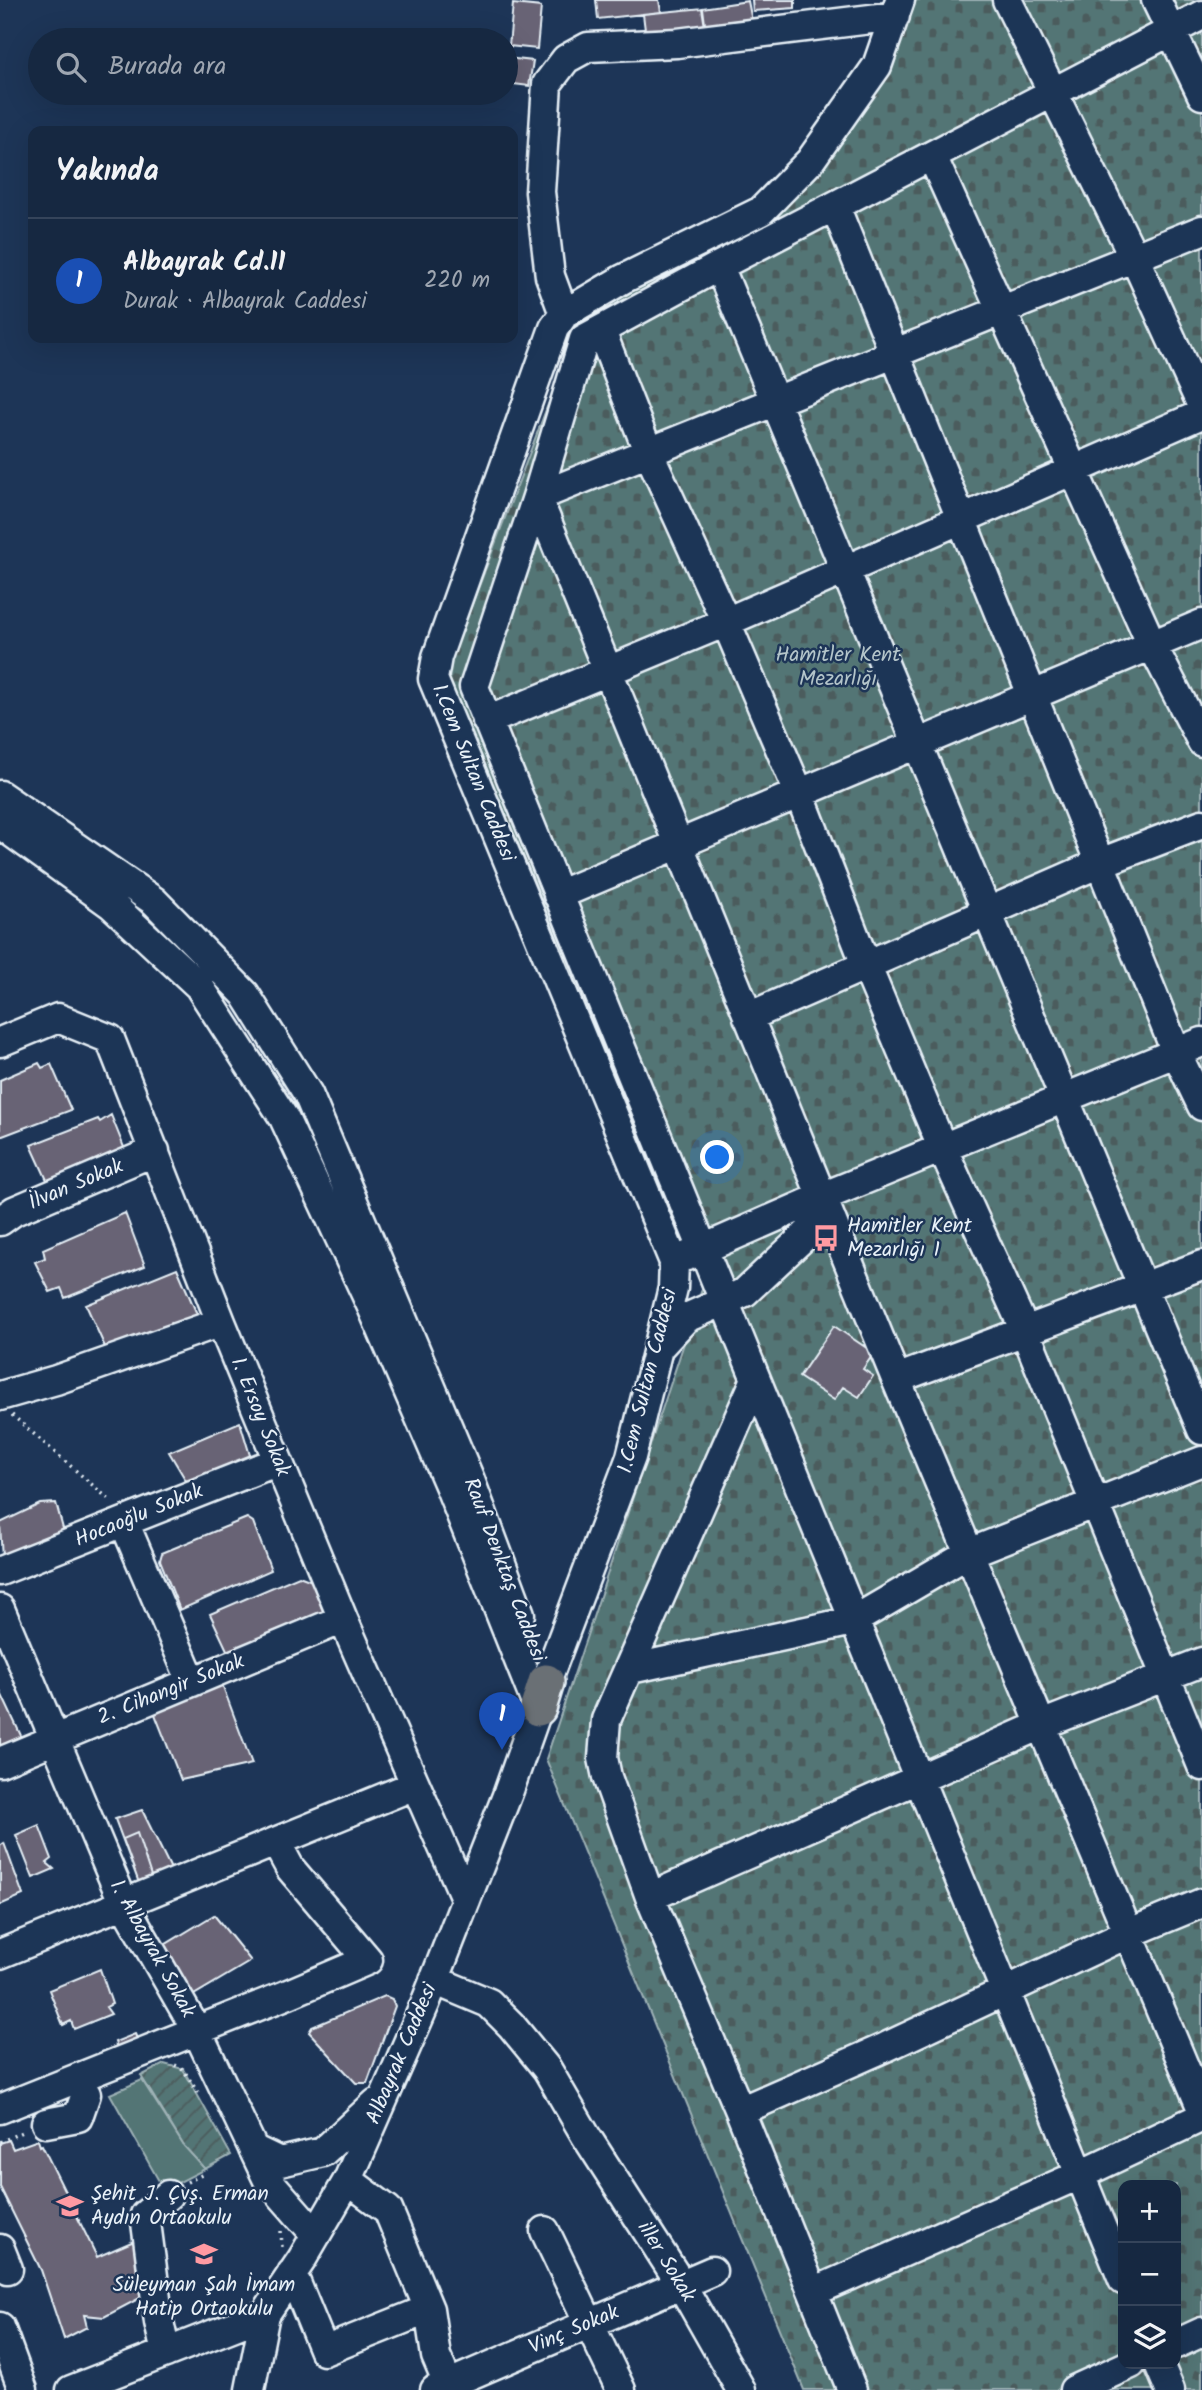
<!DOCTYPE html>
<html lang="tr">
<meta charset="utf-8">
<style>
:root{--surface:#162841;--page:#23344c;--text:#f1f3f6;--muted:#9ea6b1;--line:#35445a;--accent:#95b2f1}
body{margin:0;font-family:Kalam,sans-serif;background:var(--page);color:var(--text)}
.controls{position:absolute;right:21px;bottom:21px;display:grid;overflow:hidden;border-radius:14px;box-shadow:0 7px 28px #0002}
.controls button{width:63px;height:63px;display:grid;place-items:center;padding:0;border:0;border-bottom:2px solid var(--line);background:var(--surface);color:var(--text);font:35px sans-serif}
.you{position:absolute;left:718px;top:1158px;width:24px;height:24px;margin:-18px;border:5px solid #fff;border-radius:50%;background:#1a73e8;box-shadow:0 0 0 10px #1a73e833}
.badge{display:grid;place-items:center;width:46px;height:46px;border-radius:50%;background:var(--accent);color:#fff;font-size:23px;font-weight:700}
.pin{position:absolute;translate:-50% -58px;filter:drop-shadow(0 2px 4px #0008)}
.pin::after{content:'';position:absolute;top:37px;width:24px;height:21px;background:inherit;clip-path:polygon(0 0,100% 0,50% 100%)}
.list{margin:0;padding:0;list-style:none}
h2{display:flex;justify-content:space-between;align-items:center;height:91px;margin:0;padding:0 28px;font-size:30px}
h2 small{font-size:23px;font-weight:400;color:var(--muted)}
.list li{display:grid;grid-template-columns:46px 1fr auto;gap:21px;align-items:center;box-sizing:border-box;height:126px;padding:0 28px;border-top:2px solid var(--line)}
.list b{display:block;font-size:26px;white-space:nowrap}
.list p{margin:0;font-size:23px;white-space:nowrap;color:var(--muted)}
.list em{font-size:23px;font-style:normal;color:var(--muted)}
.icon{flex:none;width:38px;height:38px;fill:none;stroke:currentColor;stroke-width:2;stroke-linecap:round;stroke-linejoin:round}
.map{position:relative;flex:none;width:1202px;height:2390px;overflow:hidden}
.search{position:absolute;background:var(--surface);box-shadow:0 7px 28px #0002;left:28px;top:28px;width:490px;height:77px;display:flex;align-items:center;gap:18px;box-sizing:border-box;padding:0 24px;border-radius:38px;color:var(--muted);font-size:26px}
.panel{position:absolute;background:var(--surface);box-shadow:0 7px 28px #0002;left:28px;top:126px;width:490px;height:217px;border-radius:14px}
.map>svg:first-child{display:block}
.grass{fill:#537474;stroke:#9eb2b6;stroke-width:2}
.cemetery{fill:url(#cemetery-stones);stroke:#9eb2b6;stroke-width:2;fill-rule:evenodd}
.garden{fill:url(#garden-furrows);stroke:#9eb2b6;stroke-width:2}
.building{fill:#686374;stroke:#e8f1f8;stroke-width:2}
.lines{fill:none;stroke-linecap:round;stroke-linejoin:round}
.minor-casing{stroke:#e8f1f8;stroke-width:33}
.major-casing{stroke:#e8f1f8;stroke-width:40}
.path{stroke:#e8f1f8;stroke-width:3.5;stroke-dasharray:2 5;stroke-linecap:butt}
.minor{stroke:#1d3557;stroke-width:28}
.major{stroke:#6b6f75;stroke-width:35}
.labels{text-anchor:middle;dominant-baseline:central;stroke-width:5;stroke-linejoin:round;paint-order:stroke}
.park-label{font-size:21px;fill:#b4c5ca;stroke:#1d3557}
.street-label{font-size:21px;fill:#e8f1f8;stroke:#1d3557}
.poi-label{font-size:21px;fill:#e8f1f8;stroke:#1d3557;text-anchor:start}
</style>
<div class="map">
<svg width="1202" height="2390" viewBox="0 0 1202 2390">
<defs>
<pattern id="cemetery-stones" width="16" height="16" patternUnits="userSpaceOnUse" patternTransform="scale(1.75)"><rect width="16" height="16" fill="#537474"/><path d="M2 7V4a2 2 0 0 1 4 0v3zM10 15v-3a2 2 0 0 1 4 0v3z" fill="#4c5c5d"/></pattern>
<pattern id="garden-furrows" width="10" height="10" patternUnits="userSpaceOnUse" patternTransform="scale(1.75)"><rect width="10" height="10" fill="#537474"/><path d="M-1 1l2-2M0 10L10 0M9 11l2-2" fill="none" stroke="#4c5c5d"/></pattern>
</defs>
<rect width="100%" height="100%" fill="#1d3557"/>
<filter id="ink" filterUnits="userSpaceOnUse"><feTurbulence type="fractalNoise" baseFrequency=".0143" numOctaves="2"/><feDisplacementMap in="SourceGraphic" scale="14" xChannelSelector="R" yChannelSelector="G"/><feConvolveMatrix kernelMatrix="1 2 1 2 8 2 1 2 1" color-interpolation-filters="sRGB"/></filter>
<g filter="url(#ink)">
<!-- grass -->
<path class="grass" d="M142,2080l42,66 21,23 -41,21 -54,-96z"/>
<!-- cemetery -->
<path class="cemetery" d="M916,0h286v2390h-398l-258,-631 158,-476 -258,-610 136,-358 181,-95 131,-162zM1123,2185h53v179h-53z"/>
<!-- garden -->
<path class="garden" d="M164,2064l19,5 48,86 -26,14 -21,-23 -43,-70z"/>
<!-- building -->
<path class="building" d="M596,0h63l2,12 -63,7z
M752,0h43v8l-42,3z
M748,1l5,25 -47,7 -4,-25z
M513,4l28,3 -4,42 -28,-3z
M703,8l3,24 -60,6 -3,-24z
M506,58l27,3 -4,25 -23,-3z
M39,1063l3,5 9,-4 20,46 -71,27v-57z
M111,1115l18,45 -77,31 -21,-46 67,-26 2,3z
M125,1213l20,53 -80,32 -4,-10 -11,4 -15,-30 10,-4 -2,-9z
M177,1268l23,53 -91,35 -23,-51z
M834,1326l40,27 -11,16 10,7 -14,21 -16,-10 -9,13 -35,-23z
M240,1422l12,40 -61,27 -22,-37z
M56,1503l9,33 -63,23 -2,-36 40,-19z
M247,1518l6,4 18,48 -91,40 -20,-50 2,-7z
M299,1576l13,5 17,47 -95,37 -24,-51z
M222,1684l30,80 -71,16 -28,-71z
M0,1691l24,51 -24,12z
M142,1810l30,61 -33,12 -24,-64z
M39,1825l13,34 -5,4 7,6 -21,9 -17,-43z
M137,1833l15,46 -13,4 -16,-44z
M4,1843l19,52 -23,10v-59z
M214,1915l37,46 -64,38 -24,-53z
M100,1969l12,35 -6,3 5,7 -37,15 -3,-8 -8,4 -14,-35z
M385,1996l7,3 3,7 -28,77h-11l-47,-51 3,-5z
M135,2034l6,14h-24l-2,-6z
M9,2140l4,9 25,-9 2,6 2,-1 55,112 37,-16 8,56 -38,20 -20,-2 3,12 -23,12 -23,-69 -41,-83v-44z"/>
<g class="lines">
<defs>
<path id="minor" d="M1007,0l127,257 68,149
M1156,0l46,95
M932,156l220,489 50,97
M835,206l341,846 26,54
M1202,230l-665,267 359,882 306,730
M719,266l483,1164
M564,314l-14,-38 -10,-84 7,-108 19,-25 22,-12 89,-4 218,-27
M601,331l47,120 78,171 73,171 67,172 76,182 83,184 177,435
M487,721l239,-99 476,-208
M0,795l154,106 91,93 63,100 162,386 50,134
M0,824l112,81 87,81 85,132 88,189 77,178 89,223 -30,85 -83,211 -77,176 -46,79 -37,55 -15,76
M558,895l644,-271
M748,1017l352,-154 102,-39
M0,1042l58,-24 52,21 111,283 122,297 123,281
M0,1221l14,-10 141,-60
M687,1256l135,-59 380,-155
M661,1345l25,-27 59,-26 65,-61 14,-30
M756,1379l-150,341 -3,38 4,19 43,120 90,214 112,279
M896,1379l306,-114
M0,1396l56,-16 165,-58
M124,1522l68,160
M0,1571l278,-110
M0,1609l124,295 73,127 71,149 48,55
M630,1669l223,-48 116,-68 233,-92
M546,1682l85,-225 42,-169 1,-26 -241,-583 4,-22 117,-329 10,-14 59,-35 138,-68 49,-50 67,-95 23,-66
M0,1762l343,-143
M650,1897l391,-172 161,-63
M0,1954l415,-169
M434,1980l55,23 22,22 36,44 39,67 95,148 60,106
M0,2109l286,-114 82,-35 -78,-92 -14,-26
M740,2111l146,-64 241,-113 75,-31
M46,2123l32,-6 8,-23
M253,2149l27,13 43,-10 53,-49
M348,2180l40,30 41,99 7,47 12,28
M545,2231l76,159
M0,2249l8,20
M292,2273l32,78 105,-42
M1123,2280l-649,-1593 63,-190 47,-158 135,-73 483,-251
M813,2292l266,-117 123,-58
M0,2327l23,63
M1176,2344l26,-12
M166,2353l-7,-31 -14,-107 23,-20
M1159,2364l11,26
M71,2390l194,-76
M435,2390l277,-119
M1074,2390l57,-26"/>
<path id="major" d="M538,1708l8,-26"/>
</defs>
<!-- minor casing -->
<use href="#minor" class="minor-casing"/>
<!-- major casing -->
<use href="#major" class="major-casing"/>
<!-- path -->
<path class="path" d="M12,1415l100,87
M175,2065l8,4 17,27
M0,2142l24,-11
M187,2182l17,-8
M281,2231l1,16"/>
<!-- minor -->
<use href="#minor" class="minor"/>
<!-- major -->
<use href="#major" class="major"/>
</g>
</g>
<!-- icons -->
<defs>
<symbol id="bus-bare" viewBox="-9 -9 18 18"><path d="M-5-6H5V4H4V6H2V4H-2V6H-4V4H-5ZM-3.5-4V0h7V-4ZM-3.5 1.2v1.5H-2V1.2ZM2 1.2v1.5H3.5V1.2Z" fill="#ff9aa2" stroke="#1d3557" stroke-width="2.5" paint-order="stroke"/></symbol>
<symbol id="school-bare" viewBox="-9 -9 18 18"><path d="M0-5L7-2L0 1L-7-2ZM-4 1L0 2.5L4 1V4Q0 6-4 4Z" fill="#ff9aa2" stroke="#1d3557" stroke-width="2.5" paint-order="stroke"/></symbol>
</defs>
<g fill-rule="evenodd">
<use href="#bus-bare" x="807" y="1219" width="38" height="38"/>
<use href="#school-bare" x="51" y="2187" width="38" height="38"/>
<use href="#school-bare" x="185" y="2235" width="38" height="38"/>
</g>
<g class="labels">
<!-- park labels -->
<g class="park-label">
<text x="838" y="655">Hamitler Kent<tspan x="838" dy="24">Mezarlığı</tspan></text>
</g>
<!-- street labels -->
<g class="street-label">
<text transform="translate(473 773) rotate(68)">1.Cem Sultan Caddesi</text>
<text transform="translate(76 1185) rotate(-23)">İlvan Sokak</text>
<text transform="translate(648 1381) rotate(-76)">1.Cem Sultan Caddesi</text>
<text transform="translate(260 1417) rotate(68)">1. Ersoy Sokak</text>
<text transform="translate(139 1516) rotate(-22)">Hocaoğlu Sokak</text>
<text transform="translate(504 1570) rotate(69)">Rauf Denktaş Caddesi</text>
<text transform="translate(171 1690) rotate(-22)">2. Cihangir Sokak</text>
<text transform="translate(152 1949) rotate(61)">1. Albayrak Sokak</text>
<text transform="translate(402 2054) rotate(-67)">Albayrak Caddesi</text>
<text transform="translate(666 2262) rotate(58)">iller Sokak</text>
<text transform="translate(574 2330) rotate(-23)">Vinç Sokak</text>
</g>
<!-- poi labels -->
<g class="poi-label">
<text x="847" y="1226">Hamitler Kent<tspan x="847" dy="24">Mezarlığı 1</tspan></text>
<text x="91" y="2194">Şehit J. Çvş. Erman<tspan x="91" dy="24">Aydın Ortaokulu</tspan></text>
<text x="204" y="2285" text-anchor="middle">Süleyman Şah İmam<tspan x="204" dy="24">Hatip Ortaokulu</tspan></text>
</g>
</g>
</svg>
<div class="controls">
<button>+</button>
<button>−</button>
<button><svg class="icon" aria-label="layers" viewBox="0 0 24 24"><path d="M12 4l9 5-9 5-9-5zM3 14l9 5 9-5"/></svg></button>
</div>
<div class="you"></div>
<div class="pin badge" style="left:502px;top:1750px;background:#1a4fb4">1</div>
<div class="search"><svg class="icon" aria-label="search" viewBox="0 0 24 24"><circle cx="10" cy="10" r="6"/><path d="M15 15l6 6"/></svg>Burada ara</div>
<section class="panel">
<h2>Yakında<small></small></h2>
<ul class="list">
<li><span class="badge" style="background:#1a4fb4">1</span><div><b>Albayrak Cd.11</b><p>Durak · Albayrak Caddesi</p></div><em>220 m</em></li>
</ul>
</section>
</div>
